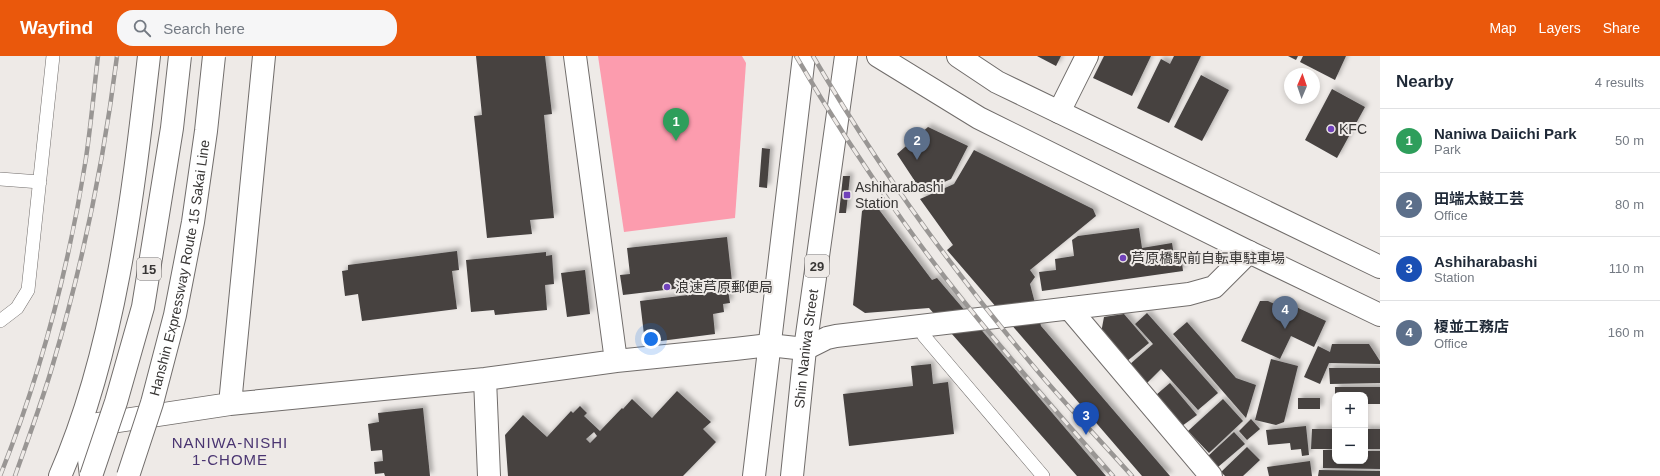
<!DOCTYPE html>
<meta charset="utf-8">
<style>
:root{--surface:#fff;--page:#f6f6f7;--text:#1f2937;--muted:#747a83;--line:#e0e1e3;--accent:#ea580c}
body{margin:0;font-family:Arial,"Noto Sans JP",sans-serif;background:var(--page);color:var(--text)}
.controls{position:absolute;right:12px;bottom:12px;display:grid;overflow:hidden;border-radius:8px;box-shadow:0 2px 6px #0003}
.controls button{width:36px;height:36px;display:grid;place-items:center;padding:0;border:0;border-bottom:1px solid var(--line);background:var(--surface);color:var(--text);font:20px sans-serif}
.compass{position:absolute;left:1284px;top:12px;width:36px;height:36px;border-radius:50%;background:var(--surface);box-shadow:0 2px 6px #0003;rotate:2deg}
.you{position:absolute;left:651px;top:283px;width:14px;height:14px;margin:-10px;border:3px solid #fff;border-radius:50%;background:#1a73e8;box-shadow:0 0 0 6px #1a73e833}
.badge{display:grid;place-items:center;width:26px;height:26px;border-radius:50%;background:var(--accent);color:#fff;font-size:13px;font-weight:700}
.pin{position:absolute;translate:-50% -33px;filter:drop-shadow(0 1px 2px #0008)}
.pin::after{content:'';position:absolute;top:21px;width:14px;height:12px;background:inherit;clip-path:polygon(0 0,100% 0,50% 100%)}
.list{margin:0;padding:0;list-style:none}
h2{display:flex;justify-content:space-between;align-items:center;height:52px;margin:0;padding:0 16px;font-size:17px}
h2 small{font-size:13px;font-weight:400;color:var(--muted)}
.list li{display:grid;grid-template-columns:26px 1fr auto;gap:12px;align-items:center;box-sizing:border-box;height:64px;padding:0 16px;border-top:1px solid var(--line)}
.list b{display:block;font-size:15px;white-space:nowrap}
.list p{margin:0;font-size:13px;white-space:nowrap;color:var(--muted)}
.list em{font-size:13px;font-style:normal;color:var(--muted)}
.icon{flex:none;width:22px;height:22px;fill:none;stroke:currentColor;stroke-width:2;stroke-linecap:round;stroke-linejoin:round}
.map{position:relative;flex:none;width:1380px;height:420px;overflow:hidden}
header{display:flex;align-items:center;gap:24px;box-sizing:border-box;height:56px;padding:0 20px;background:var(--accent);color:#fff}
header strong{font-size:19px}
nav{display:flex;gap:22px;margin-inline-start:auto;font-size:14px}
.search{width:280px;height:36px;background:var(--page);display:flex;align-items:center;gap:10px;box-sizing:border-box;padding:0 14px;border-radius:16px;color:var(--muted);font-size:15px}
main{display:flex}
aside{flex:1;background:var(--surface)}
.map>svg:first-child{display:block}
.green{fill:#fc9cae}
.building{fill:#464241;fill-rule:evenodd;filter:url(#shadow)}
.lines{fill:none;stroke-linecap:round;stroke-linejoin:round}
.lane-casing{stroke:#716d6b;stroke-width:14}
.street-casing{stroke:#716d6b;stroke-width:24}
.secondary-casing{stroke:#716d6b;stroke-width:24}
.primary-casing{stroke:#716d6b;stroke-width:24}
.highway-casing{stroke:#716d6b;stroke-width:24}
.lane{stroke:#fff;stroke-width:13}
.street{stroke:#fff;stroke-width:22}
.secondary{stroke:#fff;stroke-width:22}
.primary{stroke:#fff;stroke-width:22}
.highway{stroke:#fff;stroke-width:22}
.rail-casing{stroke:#999694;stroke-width:4.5}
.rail{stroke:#eeeae7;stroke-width:3;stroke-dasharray:9;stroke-linecap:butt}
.highway-bridge-casing{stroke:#716d6b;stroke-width:24;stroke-linecap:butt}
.highway-bridge{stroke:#fff;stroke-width:22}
.poi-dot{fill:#7142ba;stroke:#eeeae7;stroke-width:1.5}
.labels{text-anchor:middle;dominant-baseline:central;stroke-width:4;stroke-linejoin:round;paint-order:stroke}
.shield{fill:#eeeae7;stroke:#6e6b6a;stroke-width:1}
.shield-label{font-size:13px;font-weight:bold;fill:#373534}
.poi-label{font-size:14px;fill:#373534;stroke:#eeeae7;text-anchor:start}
.street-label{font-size:14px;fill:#373534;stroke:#eeeae7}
.neighbourhood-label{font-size:15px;letter-spacing:1px;fill:#4a3571;stroke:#eeeae7}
</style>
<header>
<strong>Wayfind</strong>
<div class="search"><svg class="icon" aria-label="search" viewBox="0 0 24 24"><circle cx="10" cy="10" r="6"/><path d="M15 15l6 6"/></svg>Search here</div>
<nav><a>Map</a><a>Layers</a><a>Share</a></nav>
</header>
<main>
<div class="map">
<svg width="1380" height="420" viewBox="0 0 1380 420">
<defs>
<filter id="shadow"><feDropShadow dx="3.5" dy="-3.5" stdDeviation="2" flood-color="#0004"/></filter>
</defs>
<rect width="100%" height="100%" fill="#eeeae7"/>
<!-- green -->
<path class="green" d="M598,0h144l4,7 -11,155 -111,14z"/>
<!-- building -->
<path class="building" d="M476,0h69l7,58 -8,1 10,103 -24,2 2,14 -45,4 -13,-122 8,-1z
M1037,0h24l-5,10z
M1104,0h47l-19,40 -39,-18z
M1174,0h27l-32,67 -32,-15 24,-49 9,5z
M1288,0h10l-2,4z
M1303,0h43l-11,24 -35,-18z
M1201,19l28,15 -27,51 -28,-14z
M1332,33l33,18 -28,51 -32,-18z
M928,71l40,19 -17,33 -29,13 -25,-38z
M762,92l8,1 -3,39 -8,-1z
M974,94l119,59 3,7 -66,54 5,7 -5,7 11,42 129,150h-28l-195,-226 6,-5 -33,-46 34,-15z
M843,120h7l-4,37h-7z
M874,147l58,77 5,-2 169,198h-29l-148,-168 -64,5 -12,-8 9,-94z
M1139,172l3,20 30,-5 2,13 7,-1 2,16 -141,20 -3,-19 17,-2 -1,-11 19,-3 -2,-16 6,-4z
M727,181l5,45 -109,13 -3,-20 10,-1 -3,-26z
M457,195l2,19 -7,1 5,38 -95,12 -4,-27 -13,2 -3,-25 6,-1v-5z
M546,196v4l6,-1 2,29 -9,1 2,25 -52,5 -1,-5 -23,2 -5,-52z
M585,214l5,44 -23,3 -6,-44z
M728,234l2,13 -7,1 1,8 -11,2 2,20 -70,9 -5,-42z
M1260,245h8l22,10 2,-6 34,16 -12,26 -23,-11 -11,23 -39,-18z
M1147,257l71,80 -20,17 -37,-41 -15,15 -17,-19 24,-21 -18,-20z
M1124,258l25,29 -23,19 -25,-29 3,-16z
M1187,266l49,56 20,7 -10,33 -73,-84z
M1332,288h37l11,17v3l-51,-1 -9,21 -16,-7 14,-31 12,6z
M1271,303l27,7 -14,56 -8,3 -21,-5z
M931,308l2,20 15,-2 6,52 -105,12 -6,-52 70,-8 -2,-20z
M1329,312h51v15l-50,1z
M1170,327l27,32 -15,11 -26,-31z
M1335,331h45v17h-15v-9h-30z
M677,335l34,31 -8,7 13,13 -33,34h-175l-3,-41 18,-20 24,22 24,-26 2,2 7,-7 7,7 -3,3 16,15 22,-23 1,1 9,-10 20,19zM594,376l3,4 -7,7 -4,-4z
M1298,342h22v11h-22z
M1223,343l20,22 -34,32 -21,-22z
M423,352l7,68h-45l-1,-3 -9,1 -1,-12 9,-1 -1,-11 -11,1 -3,-27 11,-2 -1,-9z
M1251,363l9,10 -13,11 -8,-9z
M1306,370l3,29 -7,1 -1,-7 -10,1 -1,-7 -22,2 -2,-15z
M1312,373h23v20h-24z
M1365,373h15v20h-15z
M1234,376l11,12 -27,23 -10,-11z
M1247,391l13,13 -17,16h-18l-4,-4z
M1323,394h12v11h30v-10h15v18l-57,-1z
M1310,405l2,15h-43l-2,-9z
M1319,414l61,1v5h-62z"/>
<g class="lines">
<defs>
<path id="lane" d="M0,123l40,3
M0,265l17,-13 11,-18 25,-234
M919,269l5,11 119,140"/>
<path id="street" d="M575,0l41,305
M1059,56l28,-56
M1069,252l142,168
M485,323l4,97
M230,348l34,-348
M91,420l-6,-50 145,-22 255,-25 131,-18 119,-12 34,-4 36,4 22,-11 9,-2 353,-42 25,-7 35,-35"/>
<path id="secondary" d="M878,0l101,62 270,134 131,63
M958,0l39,26 383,185"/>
<g id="primary">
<path d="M754,420l50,-420"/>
<path id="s1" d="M792,420l13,-127 41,-293"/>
</g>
<path id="highway" d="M60,420c56,-128 73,-282 89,-420"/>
</defs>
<!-- lane casing -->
<use href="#lane" class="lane-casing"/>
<!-- street casing -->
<use href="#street" class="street-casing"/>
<!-- secondary casing -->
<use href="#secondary" class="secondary-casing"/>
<!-- primary casing -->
<use href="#primary" class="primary-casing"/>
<!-- highway casing -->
<use href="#highway" class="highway-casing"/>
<!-- lane -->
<use href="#lane" class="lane"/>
<!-- street -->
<use href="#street" class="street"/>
<!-- secondary -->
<use href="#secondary" class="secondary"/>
<!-- primary -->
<use href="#primary" class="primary"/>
<!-- highway -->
<use href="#highway" class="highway"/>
<defs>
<path id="rail" d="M796,0c33,57 69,112 107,165 64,90 137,172 210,255
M813,0c64,110 140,215 222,312 31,37 65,72 97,108
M0,420c41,-102 69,-210 86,-318 5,-34 8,-68 12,-102
M15,420c13,-37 27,-74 38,-112 30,-101 51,-204 64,-308"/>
</defs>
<!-- rail casing -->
<use href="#rail" class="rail-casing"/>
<!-- rail -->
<use href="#rail" class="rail"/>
<defs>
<g id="highway-bridge">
<path d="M91,420l25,-74 27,-95 29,-179 8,-72"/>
<path id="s2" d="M128,420l24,-73 23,-88 18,-93 13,-91 8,-75"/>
</g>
</defs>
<!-- highway-bridge casing -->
<use href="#highway-bridge" class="highway-bridge-casing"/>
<!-- highway-bridge -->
<use href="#highway-bridge" class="highway-bridge"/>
</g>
<!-- markers -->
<g class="poi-dot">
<circle cx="1331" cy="73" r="4"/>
<rect x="843" y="135" width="8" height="8" rx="2"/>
<circle cx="1123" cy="202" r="4"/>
<circle cx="667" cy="231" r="4"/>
</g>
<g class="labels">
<!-- shield labels -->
<g class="shield">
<rect x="805" y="199" width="24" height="22" rx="3"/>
<rect x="137" y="202" width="24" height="22" rx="3"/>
</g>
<g class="shield-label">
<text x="817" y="210">29</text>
<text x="149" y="213">15</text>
</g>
<!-- poi labels -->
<g class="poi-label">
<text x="1339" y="73">KFC</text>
<text x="855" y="131">Ashiharabashi<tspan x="855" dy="16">Station</tspan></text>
<text x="1131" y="202">芦原橋駅前自転車駐車場</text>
<text x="675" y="231">浪速芦原郵便局</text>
</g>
<!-- street labels -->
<g class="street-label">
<text stroke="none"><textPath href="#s2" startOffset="215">Hanshin Expressway Route 15 Sakai Line</textPath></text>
<text stroke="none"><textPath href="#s1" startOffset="128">Shin Naniwa Street</textPath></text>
</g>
<!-- neighbourhood labels -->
<g class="neighbourhood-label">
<text x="230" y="386">NANIWA-NISHI<tspan x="230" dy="17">1-CHOME</tspan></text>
</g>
</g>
</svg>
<div class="controls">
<button>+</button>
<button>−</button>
</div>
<svg class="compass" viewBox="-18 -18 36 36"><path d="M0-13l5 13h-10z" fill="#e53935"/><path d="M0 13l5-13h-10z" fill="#747a83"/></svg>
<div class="you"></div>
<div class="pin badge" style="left:676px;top:85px;background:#2e9e5b">1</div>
<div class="pin badge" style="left:917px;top:104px;background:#5c6f8a">2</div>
<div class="pin badge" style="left:1086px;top:379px;background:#1a4fb4">3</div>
<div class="pin badge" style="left:1285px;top:273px;background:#5c6f8a">4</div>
</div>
<aside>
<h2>Nearby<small>4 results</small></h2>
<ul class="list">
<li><span class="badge" style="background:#2e9e5b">1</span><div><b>Naniwa Daiichi Park</b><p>Park</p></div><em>50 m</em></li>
<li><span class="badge" style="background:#5c6f8a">2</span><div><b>田端太鼓工芸</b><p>Office</p></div><em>80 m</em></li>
<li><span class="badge" style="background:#1a4fb4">3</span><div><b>Ashiharabashi</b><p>Station</p></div><em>110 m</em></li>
<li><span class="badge" style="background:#5c6f8a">4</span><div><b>榎並工務店</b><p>Office</p></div><em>160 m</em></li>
</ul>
</aside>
</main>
